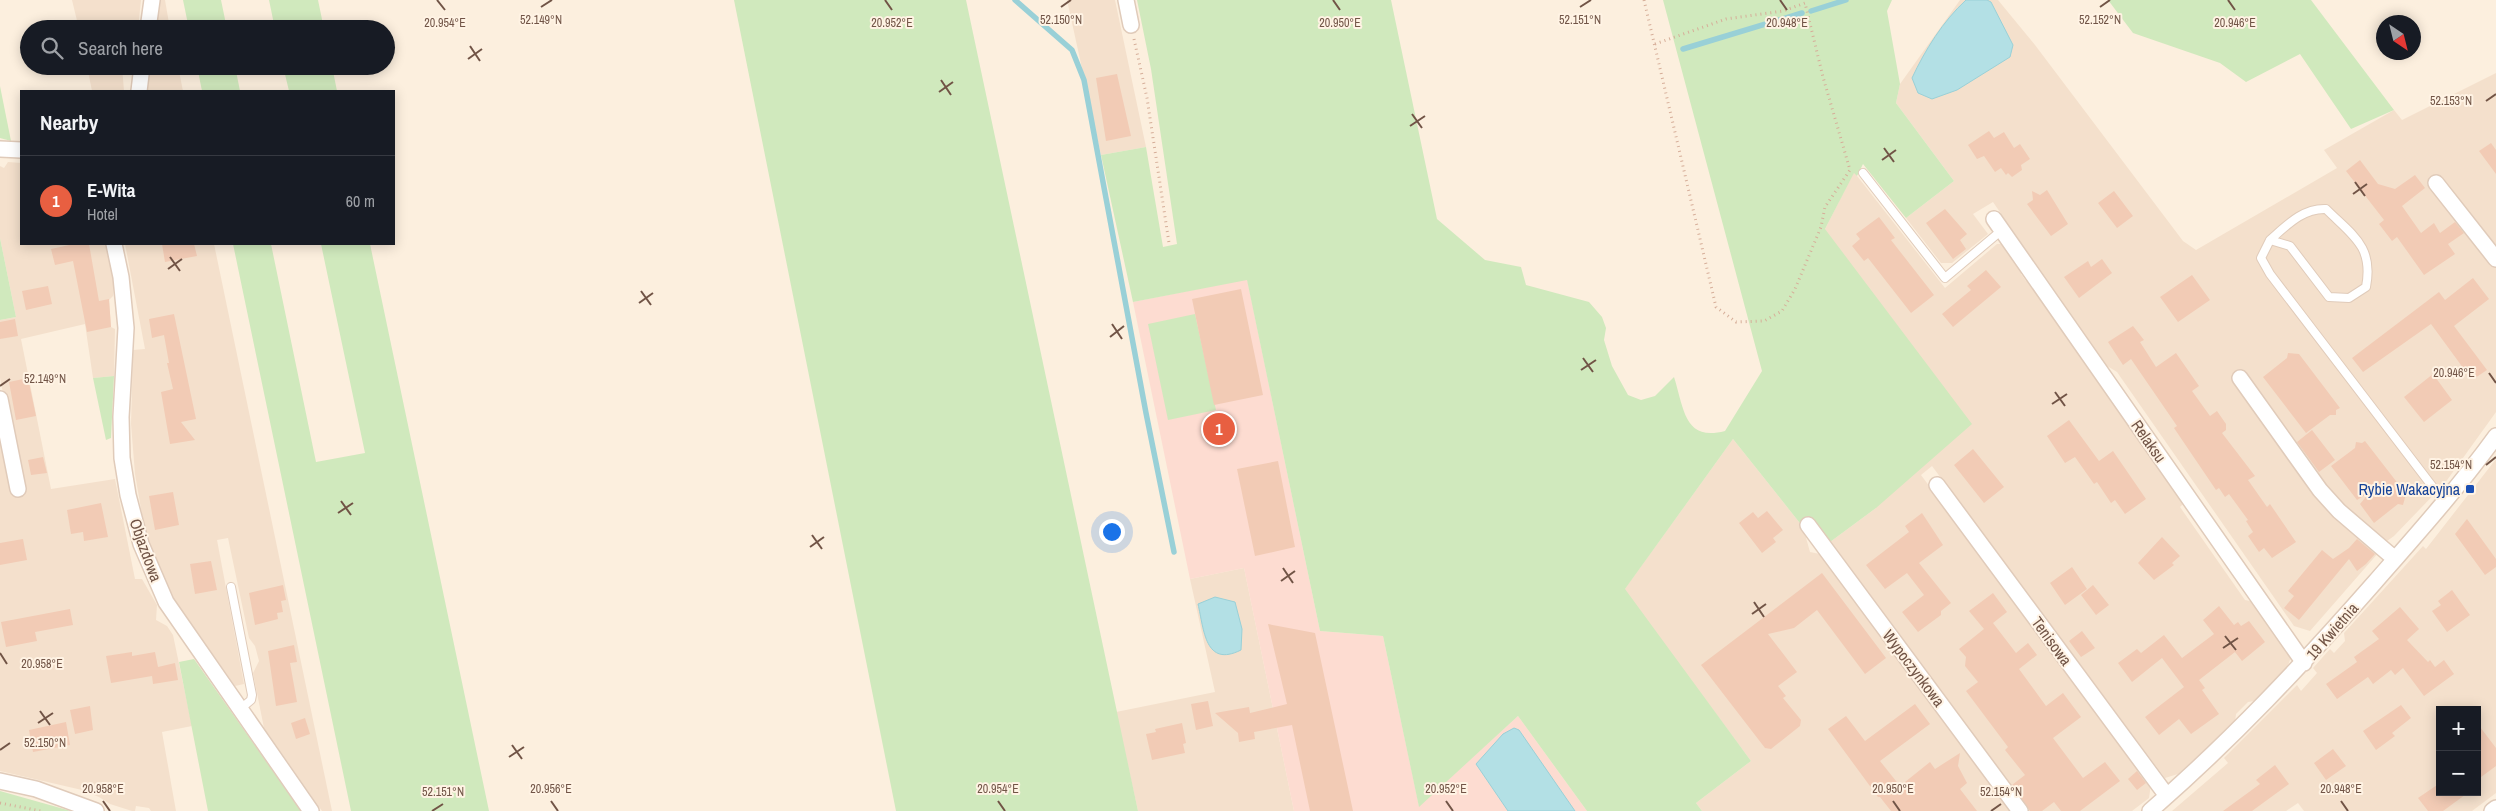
<!DOCTYPE html>
<meta charset="utf-8">
<style>
:root{--surface:#171b24;--page:#20242c;--text:#f1f3f6;--muted:#9ea1a6;--line:#363941;--accent:#e85f41}
body{margin:0;font-family:"Archivo Narrow",sans-serif;background:var(--page);color:var(--text)}
.controls{position:absolute;right:15px;bottom:15px;display:grid;overflow:hidden;border-radius:0px;box-shadow:0 2px 12px #0003}
.controls button{width:45px;height:45px;display:grid;place-items:center;padding:0;border:0;border-bottom:1px solid var(--line);background:var(--surface);color:var(--text);font:25px sans-serif}
.compass{position:absolute;left:2376px;top:15px;width:45px;height:45px;border-radius:50%;background:var(--surface);box-shadow:0 2px 12px #0003;rotate:145deg}
.you{position:absolute;left:1111px;top:531px;width:18px;height:18px;margin:-12px;border:4px solid #fff;border-radius:50%;background:#1a73e8;box-shadow:0 0 0 8px #1a73e833}
.badge{display:grid;place-items:center;width:32px;height:32px;border-radius:50%;background:var(--accent);color:#fff;font-size:16px;font-weight:700}
.pin{position:absolute;translate:-50% -50%;border:2px solid #fff;box-shadow:0 1px 5px #0006}
.list{margin:0;padding:0;list-style:none}
h2{display:flex;justify-content:space-between;align-items:center;height:65px;margin:0;padding:0 20px;font-size:21px}
h2 small{font-size:16px;font-weight:400;color:var(--muted)}
.list li{display:grid;grid-template-columns:32px 1fr auto;gap:15px;align-items:center;box-sizing:border-box;height:90px;padding:0 20px;border-top:1px solid var(--line)}
.list b{display:block;font-size:19px;white-space:nowrap}
.list p{margin:0;font-size:16px;white-space:nowrap;color:var(--muted)}
.list em{font-size:16px;font-style:normal;color:var(--muted)}
.icon{flex:none;width:28px;height:28px;fill:none;stroke:currentColor;stroke-width:2;stroke-linecap:round;stroke-linejoin:round}
.map{position:relative;flex:none;width:2496px;height:811px;overflow:hidden}
.search{position:absolute;background:var(--surface);box-shadow:0 2px 12px #0003;left:20px;top:20px;width:375px;height:55px;display:flex;align-items:center;gap:12px;box-sizing:border-box;padding:0 18px;border-radius:28px;color:var(--muted);font-size:19px}
.panel{position:absolute;background:var(--surface);box-shadow:0 2px 12px #0003;left:20px;top:90px;width:375px;height:155px;border-radius:0px}
.map>svg:first-child{display:block}
.residential{fill:#f4e0cc;fill-rule:evenodd}
.commercial{fill:#fddcd1}
.green{fill:#d0e9bd}
.water{fill:#b3e0e5;stroke:#99d0d7}
.lines{fill:none;stroke-linecap:round;stroke-linejoin:round}
.stream{stroke:#99d0d7;stroke-width:5.5}
.building{fill:#f2cbb5}
.service-casing{stroke:#e0cbba;stroke-width:10}
.minor-casing{stroke:#e0cbba;stroke-width:18}
.path{stroke:#d6ae99;stroke-width:3;stroke-dasharray:1 4;stroke-linecap:butt}
.service{stroke:#fff;stroke-width:8}
.minor{stroke:#fff;stroke-width:15}
.ticks{fill:none;stroke:#715446;stroke-width:2}
.transit-dot{fill:#1a4fb4;stroke:#fff3e4;stroke-width:2}
.labels{text-anchor:middle;dominant-baseline:central;stroke-width:4;stroke-linejoin:round;paint-order:stroke}
.street-label{font-size:16px;fill:#715446;stroke:#fff3e4}
.transit-label{font-size:16px;fill:#164399;stroke:#fff3e4;text-anchor:end}
.ticks-label{font-size:12px;text-anchor:middle;fill:#715446;stroke:#fff3e4;stroke-width:4;stroke-linejoin:round;paint-order:stroke}
</style>
<div class="map">
<svg width="2496" height="811" viewBox="0 0 2496 811">
<rect width="100%" height="100%" fill="#fcefde"/>
<!-- residential -->
<path class="residential" d="M72,0h69l-3,29h-59z
M157,0h8l5,29h-16z
M1067,0h48l31,147 -45,8z
M1960,0h38l37,45 148,196 13,9 141,-82 -13,-18 70,-40 8,10 94,-47v175l-54,-71 -9,7 63,84v144l-51,71 -51,53 -14,10 -1,6 -69,79 -16,-5 -177,-254 -13,-8 -111,-162 -20,12 15,20 -36,29h-11l-35,-45 48,-37 -58,-78 4,-19z
M87,66h35l2,25h-32z
M149,66h29l5,25h-36z
M8,162l13,1v81h84l9,37 -1,15 -4,4 2,27 4,2 -1,47 -21,2 -8,-54 -64,15 30,150 64,-10 20,100h7l15,26 -1,15 11,6 6,9 19,91 -30,6 14,79h-25l-2,-3 -13,-2 -1,5h-3l-22,-7 -11,-7 -17,-7 -82,-19v-354l22,71 -22,-110v-58l16,-3 -16,-79v-72l4,2z
M1854,172l91,116 52,-44h4l22,28 -2,2 5,7h4l154,222 -4,4 65,93 9,2 37,55 -4,11 -33,33 -6,1 -12,12 -1,8 -57,52 -13,4 -233,-312 -11,9 230,309 -2,14 -17,13h-104l-198,-269 46,-34 -51,-279z
M125,244h89l118,567h-10l-58,-83 -11,-55 6,-12 -4,-15 -6,-8 -21,-100 -11,2 27,144 -9,2 -59,-84 -13,-23 -11,-29 -7,-18 -10,-58 -4,-50 2,-74 12,-1z
M1733,439l70,88 7,25 10,2 194,257h-312l-6,-8 55,-42 -127,-171z
M2496,459v334l-24,18h-168l-6,-8 -12,8h-114l56,-48 -4,-5 73,-73 4,6 16,-18 -4,-5 17,-19 4,4 11,-12 -1,-8 79,-87 3,3zM2440,710h37v82h-37z
M1244,568l50,243h-156l-22,-99 99,-20 -25,-113z"/>
<!-- commercial -->
<path class="commercial" d="M1247,279l73,352 63,5 36,170 99,-90 69,95h-293l-50,-243 -54,11 -57,-277z"/>
<!-- green -->
<path class="green" d="M183,0h38l6,29h-38z
M269,0h49l6,29h-49z
M734,0h232l172,811h-242z
M1137,0h254l46,219 48,41 36,7 5,18 63,17 13,15 4,11 -2,12 8,26 16,29 13,5 14,-4 19,-19c10,31 10,65 51,54l37,-60 -99,-371h229l-5,11 13,73 -4,19 58,78 -48,37 -43,-54 -6,12 -3,-3 -29,56 147,195 -96,84 -46,34 -16,-21 -11,6 -70,-88 -108,150 126,172 -55,42 6,8h-115l-69,-95 -99,91 -36,-171 -63,-5 -73,-351 -114,22 -32,-147 45,-8 17,100 14,-3 -26,-175z
M2108,0h203l83,110 -43,19 -51,-75 -54,28 -26,-19 -87,-30z
M197,66h38l5,25h-38z
M283,66h49l5,25h-48z
M0,86l11,55 -11,-3z
M0,238l16,79 -16,3z
M233,244h38l45,218 49,-9 -44,-209h49l119,567h-138z
M1195,314l21,96 -48,10 -20,-96z
M114,376l-3,62 -5,2 -13,-62z
M194,659l107,152h-93l-29,-149z
M0,791l71,20h-71z"/>
<!-- water -->
<path class="water" d="M1966,0h21l4,2 22,43 -3,12 -53,33 -25,9 -14,-6 -6,-15c13,-28 31,-57 54,-78z
M1215,597l20,5 7,27 -1,21c-36,18 -37,-20 -43,-46z
M1514,728l5,2 56,81h-67l-32,-47 27,-30z"/>
<g class="lines">
<!-- stream -->
<path class="stream" d="M1015,0l57,50 12,30 62,333 28,139
M1811,11l35,-11
M1683,49l119,-36"/>
</g>
<!-- building -->
<path class="building" d="M1117,74l14,62 -25,5 -10,-63z
M1989,131l5,7 10,-6 10,16 6,-4 10,15 -9,6 1,5 -10,7 -4,-4 -2,2 -5,-7 -6,4 -11,-16 -7,3 -9,-14z
M2491,143l5,7v24l-17,-23z
M2360,160l18,24 17,5 20,-14 10,13 -23,18 19,27 13,-10 6,10 15,-11 9,11 -16,11 7,10 -31,21 -27,-38 -5,4 -13,-17 5,-4 -38,-49z
M2047,190l21,34 -17,12 -24,-32 6,-4 -1,-9 8,4z
M2114,191l19,25 -16,12 -19,-25z
M1945,209l22,25 -7,6 6,9 -13,10 -27,-36z
M1879,217l16,21 -4,2 43,55 -23,18 -43,-55 -4,3 -12,-15 8,-7 -4,-5z
M74,244h15l10,57 10,-2 2,28 -24,5 -14,-71 -18,4 -4,-16z
M162,244h32l3,12 -32,6z
M2102,259l10,14 -33,25 -15,-21 24,-16 3,6z
M1986,270l15,17 -48,40 -11,-13 29,-24 -4,-4z
M2192,275l18,25 -32,22 -18,-25z
M2473,278l16,21 -35,27 33,44 -12,8 -4,-4 -2,2 -38,-52 -68,48 -11,-14 87,-66 6,8z
M48,286l4,18 -26,6 -4,-19z
M1241,289l22,106 -49,10 -22,-106z
M174,314l22,105 -15,3 14,18 -25,4 -9,-52 12,-3 -6,-26h2l-5,-28 -12,3 -3,-19z
M15,319l3,17 -18,3v-17z
M2133,326l11,14 -4,2 16,25 20,-14 23,33 -7,5 18,25 7,-5 9,13v6l-4,3 33,43 -7,4 19,27 3,-3 26,38 -24,16 -8,-10 -5,4 -11,-16 5,-4 -7,-11 2,-1 -19,-26 -4,3 -6,-9 -3,2 -42,-62 3,-2 -46,-67 -8,6 -15,-23z
M2288,353l11,1 41,54 -4,2v5h-6l-24,18 -43,-56 24,-19z
M2433,374l19,26 -28,22 -20,-25z
M28,378l8,38 -20,4 -7,-38z
M2069,420l30,41 14,-10 33,48 -21,15 -10,-14 -4,3 -14,-21 -3,2 -19,-27 -10,6 -18,-27z
M2312,430l23,30 -16,12 -22,-30z
M2365,441l41,53 -3,11 -5,-1 -24,19 -14,-19 10,-12 -13,8 -26,-34 24,-18 1,-6 6,1z
M1973,449l31,38 -20,16 -30,-38z
M43,457l4,16 -16,2 -3,-15z
M1278,461l17,86 -40,9 -18,-87z
M173,492l6,33 -24,5 -6,-34z
M101,503l7,34 -24,4 -1,-9 -12,2 -4,-24z
M1767,511l16,19 -10,8 3,4 -14,11 -23,-30 14,-11 5,6z
M1922,513l21,32 -24,18 32,40 -10,8v4l-23,17 -16,-20 22,-17 -17,-22 -22,16 -19,-24 43,-33 -4,-6z
M2467,519l29,40v8l-11,8 -30,-41z
M2162,537l18,19 -8,7 2,2 -20,15 -16,-17z
M23,539l4,21 -27,5v-22z
M2357,539l18,15 -9,10 -9,7 -8,-12 -50,61 -15,-12 10,-12 -6,-5 34,-41 11,9 16,-11z
M211,561l6,29 -22,4 -5,-30z
M2072,567l15,22 -22,16 -15,-22z
M1822,573l64,85 -21,16 -48,-64 -23,18 -26,6 29,38 -19,14 8,10 -3,2 18,22 -1,6 -29,23 -6,-1 -64,-83z
M283,585l3,15 -5,1 2,11 -6,1 1,6 -23,6 -6,-32z
M2093,585l16,20 -13,10 -15,-20z
M2452,590l18,25 -23,17 -15,-21 9,-6 -3,-4z
M1993,593l14,19 -14,11 23,30 12,-10 9,12 -18,14 27,37 17,-13 18,24 -28,21 30,40 22,-16 15,19 -40,30h-19l-7,-9 -12,9h-12l-18,-26 13,-10 -20,-25 3,-3 -42,-56 12,-9 -13,-16 1,-9 -7,-8 25,-20 -15,-18z
M2219,606l15,19 4,-3 3,4 8,-5 16,21 -23,19 -7,-9 -36,28 6,8 -3,2 17,24 -28,20 -12,-15 -20,16 -14,-18 39,-30 -22,-29 -30,24 -14,-19 19,-14 4,4 23,-18 18,23 32,-24 -11,-14z
M2400,607l19,22 -12,11 21,22 2,-2 5,7 9,-7 10,14 -30,22 -21,-28 -8,7 -4,-5 -18,14 -5,-7 -31,22 -11,-15 31,-22 -3,-5 25,-18 -7,-8z
M70,609l3,16 -38,7 2,9 -31,6 -5,-25z
M1268,624l47,9 38,178h-43l-18,-86 -38,7 1,7 -16,3 -1,-9 -23,-20 34,-6 1,6 37,-9z
M2082,631l13,17 -14,9 -12,-16z
M294,645l3,17 -7,1 7,39 -21,4 -8,-55z
M132,652v4l23,-4 3,15 17,-4 3,17 -25,4 -1,-8 -41,7 -5,-27z
M1208,701l5,25 -17,4 -5,-26z
M1915,704l15,20 -50,37 20,25 30,-24 5,7 25,-16 -2,13 9,17 -7,6 17,22h-86l-11,-14h-2l-50,-68 18,-13 19,25z
M2401,705l10,13 -19,15 3,3 -19,14 -13,-19z
M90,706l3,24 -18,4 -5,-24z
M305,718l5,16 -14,5 -5,-16z
M66,722l4,23 -37,7 -4,-22z
M1182,723l4,20 -3,1 2,9 -33,7 -6,-26 10,-2 -1,-3z
M2477,723l19,25v18l-19,14z
M2333,749l13,17 -20,14 -12,-17z
M2275,765l14,19 -37,27h-29l37,-27 -4,-4z
M2137,771l9,12 -9,7 -9,-11z
M2440,783v9h29l-26,19h-15l-10,-13z"/>
<g class="lines">
<defs>
<path id="service" d="M1863,173l82,105 57,-48
M2270,240c17,-15 33,-32 56,-31 26,26 48,37 40,78l-17,11 -20,-1 -39,-51 -20,-6 -9,18 9,16 175,229
M231,587l21,108 -1,5 -12,10"/>
<path id="minor" d="M1126,0l5,25
M148,29l4,-29
M139,91l3,-25
M0,149l21,1
M2436,183l60,76
M1994,219l310,444
M114,244l7,33 5,51 -5,89 1,41 6,37 13,49 25,58 145,209
M2240,378l80,112 19,21 56,48
M0,399l18,90
M1937,485l230,311
M1808,525l212,286
M0,781l36,8 60,22
M2150,811c82,-71 154,-148 225,-229 42,-48 84,-95 121,-146
M2492,811l4,-3"/>
</defs>
<!-- service casing -->
<use href="#service" class="service-casing"/>
<!-- minor casing -->
<use href="#minor" class="minor-casing"/>
<!-- path -->
<path class="path" d="M1644,0l72,307 20,15 28,-1 18,-10 13,-22 26,-62 4,-20 25,-37 -27,-93 -18,-74 -22,8 -57,8 -71,25
M1134,39l13,59 22,145
M0,803l41,8"/>
<!-- service -->
<use href="#service" class="service"/>
<!-- minor -->
<use href="#minor" class="minor"/>
</g>
<!-- ticks -->
<path class="ticks" d="M437,0l8,10M885,0l7,10M1333,0l7,10M1780,0l7,10M2228,0l7,10M541,7l11,-7M1061,7l10,-7M1580,7l11,-7M2100,7l10,-7M470,46l10,15M468,59l14,-10M941,80l10,15M939,92l14,-10M2486,101l10,-7M1412,114l10,14M1410,126l15,-10M1884,148l10,14M1882,160l14,-10M2355,182l10,14M2353,194l14,-10M170,257l10,14M168,269l14,-10M641,291l10,14M639,303l14,-10M1112,324l10,15M1110,337l14,-11M1583,358l10,14M1581,370l15,-10M2489,373l7,10M0,386l10,-7M2055,392l10,14M2052,404l15,-10M2486,465l10,-8M341,501l10,14M338,513l15,-10M812,535l10,14M810,547l14,-10M1283,568l10,15M1281,581l14,-10M1754,602l10,15M1752,614l14,-10M2225,636l11,14M2223,648l15,-10M0,653l7,11M40,711l10,14M38,723l15,-10M512,745l10,14M0,750l10,-7M509,757l15,-10M103,801l7,10M551,801l7,10M998,801l7,10M1446,801l7,10M1893,801l7,10M2341,801l7,10M432,811l11,-7M1991,811l10,-7"/>
<!-- markers -->
<rect class="transit-dot" x="2465" y="484" width="10" height="10" rx="2.5"/>
<g class="labels">
<!-- street labels -->
<g class="street-label">
<text transform="translate(2149 441) rotate(55)">Relaksu</text>
<text transform="translate(146 550) rotate(70)">Objazdowa</text>
<text transform="translate(2332 631) rotate(-49)">19 Kwietnia</text>
<text transform="translate(2052 641) rotate(54)">Tenisowa</text>
<text transform="translate(1914 668) rotate(53)">Wypoczynkowa</text>
</g>
<!-- transit labels -->
<g class="transit-label">
<text x="2460" y="489">Rybie Wakacyjna</text>
</g>
</g>
<g class="ticks-label">
<text x="541" y="24">52.149°N</text>
<text x="1580" y="24">52.151°N</text>
<text x="2100" y="24">52.152°N</text>
<text x="1061" y="24">52.150°N</text>
<text x="445" y="27">20.954°E</text>
<text x="892" y="27">20.952°E</text>
<text x="1340" y="27">20.950°E</text>
<text x="1787" y="27">20.948°E</text>
<text x="2235" y="27">20.946°E</text>
<text x="2451" y="105">52.153°N</text>
<text x="2454" y="377">20.946°E</text>
<text x="45" y="383">52.149°N</text>
<text x="2451" y="469">52.154°N</text>
<text x="42" y="668">20.958°E</text>
<text x="45" y="747">52.150°N</text>
<text x="103" y="793">20.958°E</text>
<text x="551" y="793">20.956°E</text>
<text x="998" y="793">20.954°E</text>
<text x="1446" y="793">20.952°E</text>
<text x="1893" y="793">20.950°E</text>
<text x="2341" y="793">20.948°E</text>
<text x="443" y="796">52.151°N</text>
<text x="2001" y="796">52.154°N</text>
</g>
</svg>
<div class="controls">
<button>+</button>
<button>−</button>
</div>
<svg class="compass" viewBox="-18 -18 36 36"><path d="M0-13l5 13h-10z" fill="#e53935"/><path d="M0 13l5-13h-10z" fill="#9ea1a6"/></svg>
<div class="you"></div>
<div class="pin badge" style="left:1219px;top:429px">1</div>
<div class="search"><svg class="icon" aria-label="search" viewBox="0 0 24 24"><circle cx="10" cy="10" r="6"/><path d="M15 15l6 6"/></svg>Search here</div>
<section class="panel">
<h2>Nearby<small></small></h2>
<ul class="list">
<li><span class="badge">1</span><div><b>E-Wita</b><p>Hotel</p></div><em>60 m</em></li>
</ul>
</section>
</div>
